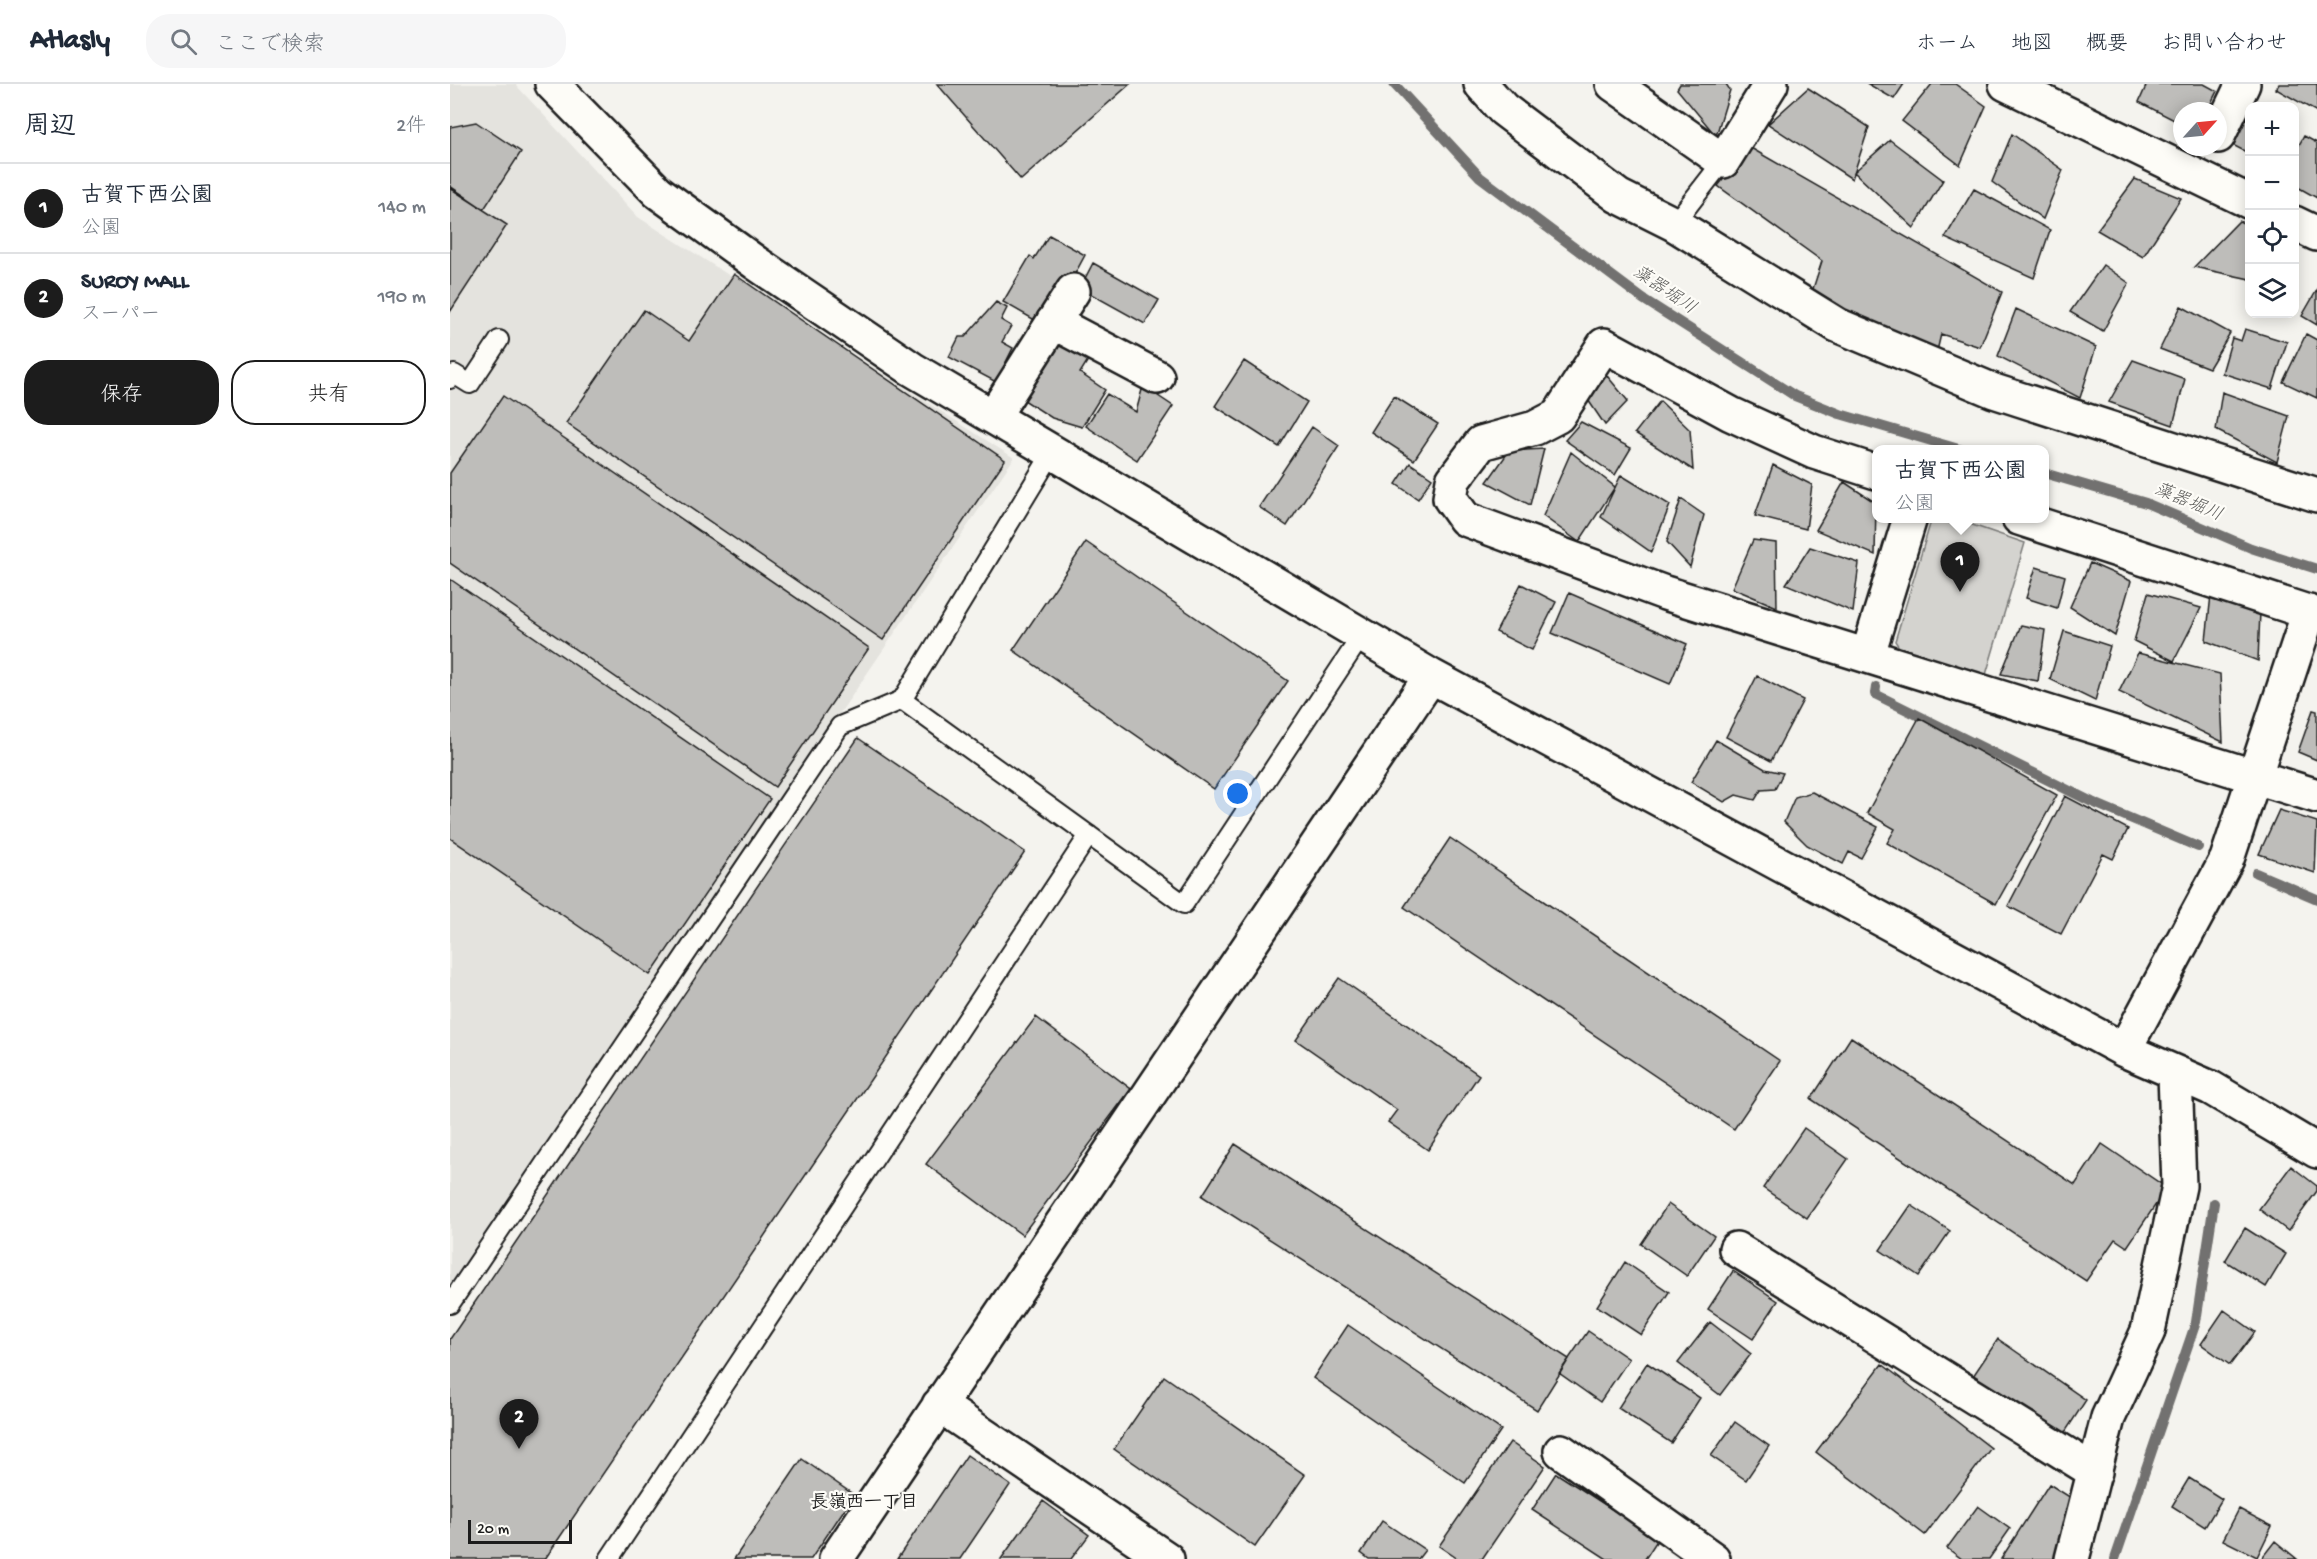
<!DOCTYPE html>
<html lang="ja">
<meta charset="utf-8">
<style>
:root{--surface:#fff;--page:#f6f6f7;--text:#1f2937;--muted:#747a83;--line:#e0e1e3;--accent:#1c1c1c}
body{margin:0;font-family:"Gochi Hand","Klee One",sans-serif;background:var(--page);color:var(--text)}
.controls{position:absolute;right:18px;top:18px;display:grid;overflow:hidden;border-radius:12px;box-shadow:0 3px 15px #0003}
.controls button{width:54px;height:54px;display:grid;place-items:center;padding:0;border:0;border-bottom:2px solid var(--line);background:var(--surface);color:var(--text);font:30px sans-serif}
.compass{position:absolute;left:1723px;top:18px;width:54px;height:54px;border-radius:50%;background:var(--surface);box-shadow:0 3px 15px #0003;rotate:63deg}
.scale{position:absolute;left:18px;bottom:15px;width:104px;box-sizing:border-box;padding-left:6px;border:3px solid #1c1c1c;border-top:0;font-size:16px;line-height:21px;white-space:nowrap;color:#1c1c1c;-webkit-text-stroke:4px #fdfcf7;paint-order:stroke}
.you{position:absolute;left:788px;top:710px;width:21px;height:21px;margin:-15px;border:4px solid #fff;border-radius:50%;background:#1a73e8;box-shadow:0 0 0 9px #1a73e833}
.badge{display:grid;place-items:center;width:39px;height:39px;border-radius:50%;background:var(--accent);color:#fff;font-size:20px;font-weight:700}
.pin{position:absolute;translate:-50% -50px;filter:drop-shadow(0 2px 3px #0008)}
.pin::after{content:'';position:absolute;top:32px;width:21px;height:18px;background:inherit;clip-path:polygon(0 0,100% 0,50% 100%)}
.popup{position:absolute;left:1422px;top:361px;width:177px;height:78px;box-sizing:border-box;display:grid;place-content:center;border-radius:12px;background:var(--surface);filter:drop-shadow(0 2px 4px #0005);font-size:20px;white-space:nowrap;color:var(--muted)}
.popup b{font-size:22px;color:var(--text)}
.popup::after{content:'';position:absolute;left:50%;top:100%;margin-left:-12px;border:12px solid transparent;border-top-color:var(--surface)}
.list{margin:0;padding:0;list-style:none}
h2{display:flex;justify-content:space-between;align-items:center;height:78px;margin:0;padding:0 24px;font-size:26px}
h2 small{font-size:20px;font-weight:400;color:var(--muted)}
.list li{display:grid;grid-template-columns:39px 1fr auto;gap:18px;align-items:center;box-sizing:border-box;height:90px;padding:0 24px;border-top:2px solid var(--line)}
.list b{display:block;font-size:22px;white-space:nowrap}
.list p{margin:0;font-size:20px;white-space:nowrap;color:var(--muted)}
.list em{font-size:20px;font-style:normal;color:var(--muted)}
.actions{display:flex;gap:12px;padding:18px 24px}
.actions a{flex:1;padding:14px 0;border:2px solid var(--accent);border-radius:24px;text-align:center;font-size:21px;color:var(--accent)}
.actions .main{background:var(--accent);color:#fff}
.icon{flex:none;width:33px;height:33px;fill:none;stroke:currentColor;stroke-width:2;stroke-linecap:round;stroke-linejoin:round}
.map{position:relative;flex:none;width:1867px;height:1475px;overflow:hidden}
header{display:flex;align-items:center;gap:36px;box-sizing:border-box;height:84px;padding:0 30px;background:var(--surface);border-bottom:2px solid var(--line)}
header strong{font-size:28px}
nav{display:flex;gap:33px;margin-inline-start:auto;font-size:21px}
.search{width:420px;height:54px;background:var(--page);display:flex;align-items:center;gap:15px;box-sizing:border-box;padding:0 21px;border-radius:24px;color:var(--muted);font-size:22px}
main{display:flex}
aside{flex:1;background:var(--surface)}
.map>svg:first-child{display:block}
.built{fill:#e4e3de}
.green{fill:#d4d3cf;stroke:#787876;stroke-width:1.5}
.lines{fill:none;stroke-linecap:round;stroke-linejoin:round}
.stream{stroke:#72716f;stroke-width:10}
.building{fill:#bebdba;stroke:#1c1c1c;stroke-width:1.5}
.service-casing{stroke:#1c1c1c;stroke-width:22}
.minor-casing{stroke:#1c1c1c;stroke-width:38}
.service{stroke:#fdfcf7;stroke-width:18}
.minor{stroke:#fdfcf7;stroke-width:33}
.labels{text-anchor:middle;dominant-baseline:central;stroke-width:4.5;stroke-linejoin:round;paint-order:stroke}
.water-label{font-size:18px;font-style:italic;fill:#5c5c5a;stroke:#fdfcf7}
.neighbourhood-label{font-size:18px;font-weight:bold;fill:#1c1c1c;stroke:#fdfcf7}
</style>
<header>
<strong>Atlasly</strong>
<div class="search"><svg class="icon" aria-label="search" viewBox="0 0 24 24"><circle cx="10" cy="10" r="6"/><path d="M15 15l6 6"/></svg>ここで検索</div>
<nav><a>ホーム</a><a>地図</a><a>概要</a><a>お問い合わせ</a></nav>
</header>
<main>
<aside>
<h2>周辺<small>2件</small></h2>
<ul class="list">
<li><span class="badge">1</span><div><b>古賀下西公園</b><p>公園</p></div><em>140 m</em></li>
<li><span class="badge">2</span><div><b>SUROY MALL</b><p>スーパー</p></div><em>190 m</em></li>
</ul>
<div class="actions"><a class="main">保存</a><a>共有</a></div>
</aside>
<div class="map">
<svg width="1867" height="1475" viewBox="0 0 1867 1475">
<rect width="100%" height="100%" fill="#f4f3ee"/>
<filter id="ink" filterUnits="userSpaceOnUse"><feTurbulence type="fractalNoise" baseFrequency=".0167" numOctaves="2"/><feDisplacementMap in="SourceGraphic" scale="12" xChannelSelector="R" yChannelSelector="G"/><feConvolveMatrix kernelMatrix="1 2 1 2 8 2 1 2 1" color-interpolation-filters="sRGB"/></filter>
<g filter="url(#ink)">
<!-- built -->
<path class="built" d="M0,0h65l123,133 376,241 -564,827z"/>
<!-- green -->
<path class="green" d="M1486,435h19l70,24 -40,135 -83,-26 -7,-11 36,-120z"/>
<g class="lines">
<!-- stream -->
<path class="stream" d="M944,0l86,93 163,122 152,97 45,18 122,36
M1594,389l102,30 105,45 66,21
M1426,603l-1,7 217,108 106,45
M1806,789l61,26
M1665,1475l81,-237 18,-119"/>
</g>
<!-- building -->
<path class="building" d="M487,0h193l-109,96z
M1230,0h46l4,6 -14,46 -39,-47z
M1418,0h36l-10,15z
M1482,0h23l31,22 -26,59 -58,-44z
M1697,0h57l13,7 -10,20h-25v13l-43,-22z
M1829,0h38v28l-41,-23z
M1358,4l61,39 -17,52 -84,-55z
M1795,14l17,8h-12v48l-27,-14z
M26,38l45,30 -37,57 -34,-23v-59z
M1562,50l51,36 -20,49 -51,-37z
M1854,52l13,7v55l-23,-13v-31z
M1440,56l53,40 -29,48 -60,-56z
M1299,63l253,145 -22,55 -39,-13 -6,26 -125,-62 12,-37 -104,-75z
M1685,95l46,19 -38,59 -46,-27z
M0,104l57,37 -57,87z
M1524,105l76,41 -16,48 -89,-40z
M1789,137l11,5v53l-56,-12z
M599,151l36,20 -15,28 -30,40 -37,-21 27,-46 4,3z
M643,179l66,37 -14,24 -65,-36z
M1653,181l26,18 -26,48 -33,-19z
M284,190l271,186 -122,180 -317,-217 78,-113 45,31z
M1867,206v35l-15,-9z
M546,218l11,6 -6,12 10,6 -9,16 11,6 -17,34 -47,-25 10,-20h6z
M1731,222l49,27 -21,35 -49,-19z
M1566,225l80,38 -16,51 -82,-42z
M1795,245l42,13 -15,47 -50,-16 10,-35 9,3z
M1856,250l11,6v58l-34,-16z
M612,255l28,18 -10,16 25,17 -23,37 -30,-9 -28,-18z
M1683,276l52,19 -12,46 -64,-23z
M794,277l63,41 -28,45 -64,-41z
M1153,287l25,30 -23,24 -21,-31z
M693,302l30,20 -36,54 -51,-34 21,-32 29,18z
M1772,308l67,24 -12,46 -61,-32z
M53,312l366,252 -94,139 -325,-224v-90z
M944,312l44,28 -24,36 -43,-28z
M1210,317l30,29 3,40 -58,-37z
M1131,338l50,26 -16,27 -50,-35z
M862,343l27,19 -52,80 -28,-19z
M1094,365l-14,56 -43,-23 22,-31z
M1121,368l44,35 -36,55 -36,-26z
M960,379l22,15 -14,21 -22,-15z
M1323,381l39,20 -6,44 -51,-13z
M1171,391l49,30 -19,47 -50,-35z
M1394,398l32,21 -1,52 -59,-25z
M1231,415l23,16 -14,52 -23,-25z
M1303,456l23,3 1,64 -45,-19z
M636,458l202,139 -74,108 -201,-139z
M1360,463l49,16 -6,49 -67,-28z
M1640,479l41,18 -16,55 -45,-29z
M1586,483l29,9 -8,32 -31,-10z
M0,495l320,220 -120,176 -200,-137z
M1071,500l35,18 -24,48 -36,-18z
M1119,509l118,51 -17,40 -118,-51z
M1698,509l53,15 -27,53 -40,-20z
M1761,511l49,16 -2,50 -52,-20z
M1571,541l24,5 -7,51 -37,-7z
M1614,547l46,15 -15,55 -45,-22z
M1688,569l82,21 3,68 -104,-50z
M1307,592l46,24 -32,61 -45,-24z
M1863,626l4,1v49l-19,-8z
M1469,634l138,77 -61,109 -109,-61 8,-14 -28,-16z
M408,654l167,114 -480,707h-95v-220z
M1266,656l49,29 18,4 -8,16 -14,1 -6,10 -19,-5 -12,7 -33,-20z
M1362,708l66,35 -17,31 -12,-6 -6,12 -36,-19 -23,-23 11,-25z
M1615,712l63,33 -15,30 -10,-5 -42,80 -53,-28z
M1829,726l38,12 -2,51 -56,-19z
M1000,754l330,223 -46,68 -330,-222z
M889,894l140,97 -51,75 -40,-28 9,-12 -101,-70z
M586,933l95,72 -109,146 -96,-71z
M1401,953l224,148 27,-41 65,44 -40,59 -12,-8 -29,42 -275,-182z
M1354,1044l44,31 -41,59 -44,-30z
M785,1060l334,215 -32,51 -335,-214z
M1841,1082l26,20v5l-29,40 -29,-22z
M1218,1120l46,32 -27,40 -46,-32z
M1461,1121l39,26 -31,45 -39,-26z
M1795,1144l41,26 -20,33 -41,-26z
M1175,1178l44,30 -28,43 -44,-29z
M1283,1187l45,30 -25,38 -45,-30z
M1774,1226l31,22 -25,33 -29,-21z
M1260,1238l41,32 -31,41 -42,-32z
M898,1241l153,105 -36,53 -152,-105z
M1138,1247l41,28 -29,43 -41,-29z
M1548,1255l88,61 -26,40 -89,-61z
M1197,1279l53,35 -29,45 -53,-35z
M1432,1280l109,84 -66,87 -109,-83z
M714,1292l141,99 -50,72 -141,-98z
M1285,1338l34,24 -23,34 -35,-24z
M1060,1358l35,24 -63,93h-24l-19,-13z
M517,1371l43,30 -50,74h-63z
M352,1375l52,36 -43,64h-77z
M1106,1389l102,66 -13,20h-38l-75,-49z
M1739,1394l33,21 -17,28 -33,-21z
M1599,1400l27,17 -18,58h-57z
M593,1417l46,34 -18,24h-70z
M1528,1422l32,23 -21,30h-27l-15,-11z
M1789,1425l33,17 -15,31 -34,-17z
M932,1437l43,29 -7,9h-49l-8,-6z
M1825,1457l22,18h-36z"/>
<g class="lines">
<defs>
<path id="service" d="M1224,140l49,-63
M0,295l4,-5 16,10 29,-44
M602,369l-150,247 282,204 178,-269
M0,1220l390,-578 62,-26
M159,1475l480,-724"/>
<path id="minor" d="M102,0l106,108 98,71 156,106 519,307 693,374 87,38 106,63
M1031,0l22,25 115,87 56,28 163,101 157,66 323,104
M1163,0l110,77 48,-77
M1556,0l244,118
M1768,52l25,-52
M1844,139l23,11
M603,238l104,55
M543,333l80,-126
M1426,388l-62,-20 -83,-38 -127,-69 -46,71 -23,12 -54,15 -28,37 -3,18 15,21 200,74 652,203
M1569,434l298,97
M1418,570l42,-136
M1674,966l103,-191 82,-247
M1286,1165l359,223
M489,1321l228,154
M1111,1367l152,108
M386,1475l595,-883
M1622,1475l36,-141 40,-87 31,-145 -4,-112"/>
</defs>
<!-- service casing -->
<use href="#service" class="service-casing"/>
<!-- minor casing -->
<use href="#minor" class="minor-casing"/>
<!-- service -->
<use href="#service" class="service"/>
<!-- minor -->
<use href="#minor" class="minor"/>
</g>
</g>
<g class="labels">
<!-- water labels -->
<g class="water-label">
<text transform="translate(1214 207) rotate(34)">藻器堀川</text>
<text transform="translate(1738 419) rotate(23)">藻器堀川</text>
</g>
<!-- neighbourhood labels -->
<g class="neighbourhood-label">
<text x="414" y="1419">長嶺西一丁目</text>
</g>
</g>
</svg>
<div class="controls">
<button>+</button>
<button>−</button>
<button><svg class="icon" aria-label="locate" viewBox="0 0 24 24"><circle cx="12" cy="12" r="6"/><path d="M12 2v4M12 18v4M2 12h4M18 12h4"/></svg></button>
<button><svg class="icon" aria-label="layers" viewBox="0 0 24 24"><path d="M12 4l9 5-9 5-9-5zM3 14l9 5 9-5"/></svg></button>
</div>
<svg class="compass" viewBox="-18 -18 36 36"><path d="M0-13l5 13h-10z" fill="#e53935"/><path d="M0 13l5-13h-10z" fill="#747a83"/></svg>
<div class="scale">20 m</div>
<div class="you"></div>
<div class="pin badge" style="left:1510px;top:508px">1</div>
<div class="popup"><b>古賀下西公園</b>公園</div>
<div class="pin badge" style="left:69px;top:1365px">2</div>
</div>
</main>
